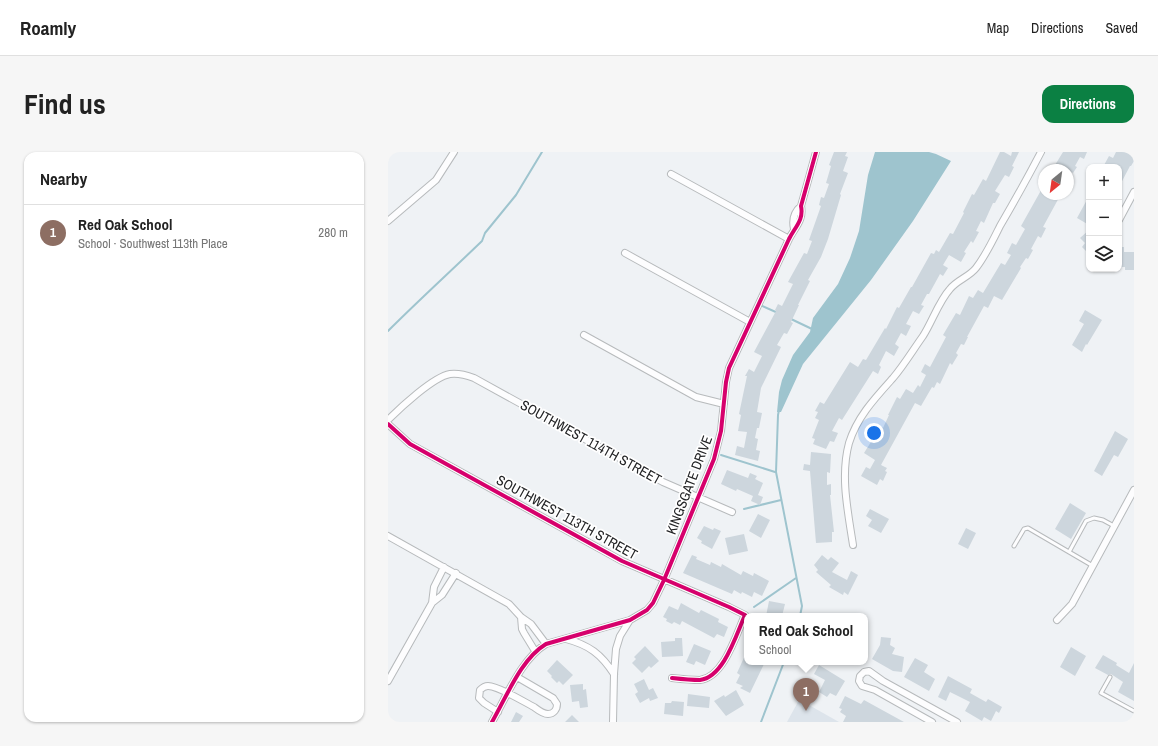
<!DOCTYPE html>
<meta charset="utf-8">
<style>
:root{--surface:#fff;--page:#f6f6f6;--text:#222;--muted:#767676;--line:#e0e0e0;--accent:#0b8043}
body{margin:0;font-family:"Archivo Narrow",sans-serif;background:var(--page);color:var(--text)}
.controls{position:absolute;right:12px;top:12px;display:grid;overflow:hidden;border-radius:8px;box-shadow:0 1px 3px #0004}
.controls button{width:36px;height:36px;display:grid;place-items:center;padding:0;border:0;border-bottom:1px solid var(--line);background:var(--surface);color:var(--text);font:20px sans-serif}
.compass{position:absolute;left:650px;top:12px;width:36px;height:36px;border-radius:50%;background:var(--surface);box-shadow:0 1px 3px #0004;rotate:209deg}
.you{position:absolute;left:486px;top:281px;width:14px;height:14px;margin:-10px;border:3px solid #fff;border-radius:50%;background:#1a73e8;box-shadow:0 0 0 6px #1a73e833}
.badge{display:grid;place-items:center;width:26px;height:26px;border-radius:50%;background:var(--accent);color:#fff;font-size:13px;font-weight:700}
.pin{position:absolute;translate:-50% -33px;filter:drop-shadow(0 1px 2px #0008)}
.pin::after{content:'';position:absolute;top:21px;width:14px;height:12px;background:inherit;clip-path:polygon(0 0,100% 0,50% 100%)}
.popup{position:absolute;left:356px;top:461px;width:124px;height:52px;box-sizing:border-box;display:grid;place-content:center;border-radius:8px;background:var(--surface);filter:drop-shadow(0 1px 3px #0005);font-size:13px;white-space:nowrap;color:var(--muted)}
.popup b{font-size:15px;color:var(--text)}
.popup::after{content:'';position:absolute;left:50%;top:100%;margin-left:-8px;border:8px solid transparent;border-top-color:var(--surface)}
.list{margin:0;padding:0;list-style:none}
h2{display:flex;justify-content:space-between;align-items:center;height:52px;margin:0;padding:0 16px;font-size:17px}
h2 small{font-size:13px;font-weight:400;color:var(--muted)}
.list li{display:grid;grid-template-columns:26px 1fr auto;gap:12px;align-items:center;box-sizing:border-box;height:56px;padding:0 16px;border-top:1px solid var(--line)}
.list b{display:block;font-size:15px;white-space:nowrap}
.list p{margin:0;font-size:13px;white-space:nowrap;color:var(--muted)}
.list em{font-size:13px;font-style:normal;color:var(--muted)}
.icon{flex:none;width:22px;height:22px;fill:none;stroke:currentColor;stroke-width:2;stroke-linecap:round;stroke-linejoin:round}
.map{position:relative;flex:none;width:746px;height:570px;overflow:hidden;border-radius:12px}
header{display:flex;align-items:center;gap:24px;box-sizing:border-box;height:56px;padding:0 20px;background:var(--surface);border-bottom:1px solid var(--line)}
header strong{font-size:19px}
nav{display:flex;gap:22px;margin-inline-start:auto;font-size:14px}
.intro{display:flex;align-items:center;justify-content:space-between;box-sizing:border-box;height:96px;padding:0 24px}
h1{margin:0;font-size:28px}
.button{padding:10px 18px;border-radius:12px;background:var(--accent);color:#fff;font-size:14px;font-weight:700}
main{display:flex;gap:24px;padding:0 24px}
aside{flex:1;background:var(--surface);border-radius:12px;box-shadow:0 1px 3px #0004}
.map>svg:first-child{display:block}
.built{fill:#dde4eb}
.water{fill:#9ec4ce}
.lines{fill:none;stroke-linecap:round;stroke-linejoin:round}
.stream{stroke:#9ec4ce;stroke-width:2}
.building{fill:#cdd6dd}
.lane-casing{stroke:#b7babc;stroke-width:5}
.street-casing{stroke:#b7babc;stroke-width:8}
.lane{stroke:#fdfdfe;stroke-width:3}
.street{stroke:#fdfdfe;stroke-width:6}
.cycleway-casing{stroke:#fff;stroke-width:6}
.cycleway{stroke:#d6006c;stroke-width:4}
.labels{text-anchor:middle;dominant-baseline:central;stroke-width:3.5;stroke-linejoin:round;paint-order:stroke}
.street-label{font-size:14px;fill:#232426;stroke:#fff}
</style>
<header>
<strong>Roamly</strong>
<nav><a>Map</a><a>Directions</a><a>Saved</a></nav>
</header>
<div class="intro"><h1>Find us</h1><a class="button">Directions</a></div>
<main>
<aside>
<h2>Nearby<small></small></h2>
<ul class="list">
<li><span class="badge" style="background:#8d6e63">1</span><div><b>Red Oak School</b><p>School · Southwest 113th Place</p></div><em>280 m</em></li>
</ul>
</aside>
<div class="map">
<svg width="746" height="570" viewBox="0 0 746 570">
<rect width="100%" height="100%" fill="#eff2f5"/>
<!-- built -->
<path class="built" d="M411,548h1l39,22h-52z"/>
<!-- water -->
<path class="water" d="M487,0h54l7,2 15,7 -38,60 -42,59 -68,84 -22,48h-4l2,-20 3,-12 11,-25 17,-23 3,-14 25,-34 12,-26 9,-27 9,-56z"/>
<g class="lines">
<!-- stream -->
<path class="stream" d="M372,153l18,8
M403,167l21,10
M0,179c31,-31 63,-60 94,-90l3,-8 31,-38 26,-43
M391,258l-1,5 -2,57 26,134 -2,10
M333,303l54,17
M356,357l37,-9
M366,455l42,-29
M373,570l23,-60"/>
</g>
<!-- building -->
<path class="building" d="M446,0h13l-2,4 3,1 -5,14 5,2 -8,21 1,1 -13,44 -7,18 -13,23 2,1 -12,24h1l-8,17 2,1 -6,11 -3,-1 -7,12 4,2 -20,41 -4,24 5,1 -3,15h-2l-2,10 3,1 -2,11 4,1 -2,10 -23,-6 2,-9 7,2 3,-16 -9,-1 3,-16 -2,-1 8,-38h-2l4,-7 5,3 8,-16 -8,-4 22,-41 -1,-1 3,-6 4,2 11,-22 -5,-2 16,-29 3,1 5,-13 -3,-1 12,-34 -2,-1 2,-8 3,1 5,-14 -3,-1 5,-17 -2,-1z
M612,0h4l7,4 1,-4h7l-7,14 2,1 -5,10 -4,-2 -10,16 5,3 -5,9h-2l-9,20 -3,-2 -5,10 3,1 -6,11 -2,-2 -7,11 2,1 -5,9 -12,-7 -6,10 5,3 -5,8 -3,-2 -11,20h-2l-6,11 3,1 -5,8 -6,-3 -7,13 5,2 -5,10 -5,-3 -6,11 4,3 -5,9 -8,-5 -7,14 2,2 -3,7 -5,-3 -31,49 -3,-2 -7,13 6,2 -4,9 -4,-1 -4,8 -13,-5 2,-5 -3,-1 7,-18 -4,-2 3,-6 -3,-1 5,-9 4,2 26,-42 8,5 5,-8 3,1 19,-32 1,1 11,-22 2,1 12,-21h1l19,-34 3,1 2,-4 3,2 11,-19 3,1 11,-21 -1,-1 9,-18 2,1 9,-16 3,2z
M675,0h24l-3,7 -4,-2 -5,9 2,1 -4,6 -5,-3h-16z
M728,0h18v9l-3,5h-1l-11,21v-20h-16l6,-11 4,2z
M656,33v9h17l-18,33 3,1 -5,10 -3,-2 -7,13 2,1 -5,9 -2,-1 -6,9 1,1 -19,32 -8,-4 -6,12 -4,-2 -17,31h1l-4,8 -3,-1 -5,9 2,2 -6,10 -2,-2 -10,21 -3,-2 -3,6 -2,-1 -11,19 -6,-3 -34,62 6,3 -2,3 2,1 -4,9 -3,-2 -3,6 -16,-9 5,-9 4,2 5,-9 -11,-7 12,-19 -2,-1 4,-8 5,3 6,-13h-1l9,-18 3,2 6,-10 7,4 5,-8 2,2 6,-12 -5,-3 4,-8 5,3 16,-30 -3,-2 13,-22 4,2 9,-19 4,2 5,-8 5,3 18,-30 4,2 6,-10 -4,-2 5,-10 4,2 9,-16 -4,-3z
M701,44v29l-12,-7z
M701,78v24l-7,-7 3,-4 -5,-5z
M731,95h5v5h10v18h-9v-3h-6z
M697,158l17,10 -15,25 -1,-1 -4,8 -10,-7 12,-21 -5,-3z
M727,279l13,8 -10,18 -4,-2 -12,21 -8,-5z
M423,300l20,2 -1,19 -3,-1v13l4,-1v11h-1l4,37h-2v10l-16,1 -6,-72 -7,-1 1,-6 6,1z
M339,318l21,8 2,-5 7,3 -2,3 8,4 -5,12 5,2 -3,8 -9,-4 2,-5 -16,-7 -1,2 -15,-7z
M682,351l16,10 -15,26 -16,-10z
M482,357l19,10 -8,14 -13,-7 4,-6 -6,-4z
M370,362l12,6 -9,18 -12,-7z
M316,374l9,4 1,-2 7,3 -9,18 -11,-6 1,-2 -5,-3z
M578,376l10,5 -8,16 -10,-5z
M356,382l4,17 -19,4 -4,-17z
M304,403l5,2 -1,2 14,6 1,-3 10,5 1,-3 19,11 2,-4 10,5 1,-3 15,8 -7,15 -8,-4 -2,5 -10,-5 -1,2 -7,-4 -2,4 -49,-21z
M434,403l6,5 3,-3 8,6 -7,9 15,8 4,-9 7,4 -10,20 -4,-3 -1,3 -14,-8 2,-2 -15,-13 2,-2 -4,-5z
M381,449l16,3 -3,12h-16z
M293,451l18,10 2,-3 18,9 -1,3 10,5 -4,10 -7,-3 -3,4 -32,-17 -2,4 -6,-3 -2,2 -6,-3 1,-2 -4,-2 6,-11 9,4z
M493,485l10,1 -1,7 5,3 -3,6 12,3 -2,15 -9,-1 -21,-12 8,-14z
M287,486h7l1,18 -21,1 -1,-15 14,-1z
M306,492l17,7 -6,14 -9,-4 -2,4 -8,-3z
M257,494l14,15 -8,7 -2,-2 -7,7 -10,-10 4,-4 -2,-2z
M683,495l15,9 -11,20 -15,-9z
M359,499v11h12l5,2 -14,29 -10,-5 3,-2 -7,-3 4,-8 -3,-2z
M715,503l14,8 -1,2 13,8 5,-10v38l-16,-9 5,-10 -12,-8 -3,1 -13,-7z
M527,506l13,7 -4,7 11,7 -6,12 -25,-14z
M169,508l16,15 -10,10 -4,-4 -2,2 -6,-6 1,-1 -5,-5z
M431,513l26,16 -9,15 -6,-3 -3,4 -8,-5 6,-12 -11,-6z
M560,524l24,13 -2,4 16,9 2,-3 14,8 -3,6 -3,-2 -5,10 -7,-4 -2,4 -17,-10 5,-9 -20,-10 -4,9 -8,-4z
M256,527l5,11 4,-2 5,10 -8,3 -1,-3 -9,5 -5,-9 3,-2 -4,-8z
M195,532v6l3,-1 2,18 -8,1 -1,-7 -7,1 -2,-17z
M348,538l8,15 -18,11 -12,-15 10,-6 1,2z
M300,542l22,3 -1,11 -22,-2z
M457,544l16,8 3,-4 40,22h-61l3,-6 -6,-4 2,-3 -3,-1z
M284,549l12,1 -1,14 -19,-2 1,-11h6z
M128,560l7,4 -4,6h-8z
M184,563l7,7h-14z"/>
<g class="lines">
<defs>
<path id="lane" d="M626,394l10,-17 4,-1 65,38
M681,400l17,-31 8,-3 9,2 11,6
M722,525l-9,16 33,18"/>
<path id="street" d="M283,22l118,65
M731,68l15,-28
M0,69l48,-41 18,-28
M406,77c-2,-9 0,-17 7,-23
M237,101l125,69
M196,183l112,62 28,7
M0,268c12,-12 45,-43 62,-46 8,-1 16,1 24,4l189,104 69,30
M0,272l22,20 212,117 107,46 16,8c-9,20 -21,62 -45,65 -9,0 -19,-1 -28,-2
M0,384l121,68 12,13 10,7 15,20
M465,393c-5,-33 -13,-69 -4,-102 8,-26 26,-45 44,-65 11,-13 20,-28 30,-42 9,-14 16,-35 27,-47 7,-9 19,-12 26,-21 10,-13 17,-28 24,-42 14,-24 28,-49 41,-74
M44,451l2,-16 10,-20
M133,465l1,12 2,4 11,18
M669,468l15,-16 62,-114
M178,487c23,6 35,15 48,35
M0,529l44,-78 10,-8 14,-22
M110,560l-14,-9 -5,-5 1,-8c2,-2 4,-4 8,-4 11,0 36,16 46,21 4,3 9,7 14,7 6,0 9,-5 9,-10l-4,-6 -36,-21
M104,570c15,-26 29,-63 54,-78l84,-24 17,-10 6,-7 11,-23 50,-121 7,-28 5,-49 3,-14 60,-129c6,-12 15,-19 12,-33l15,-54
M225,570l1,-48 2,-25 4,-13 10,-16
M544,570l-57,-32 -13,-4 -3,-5 1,-5 4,-4 5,-1 14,10 74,41"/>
</defs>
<!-- lane casing -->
<use href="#lane" class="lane-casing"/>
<!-- street casing -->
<use href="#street" class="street-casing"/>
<!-- lane -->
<use href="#lane" class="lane"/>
<!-- street -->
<use href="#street" class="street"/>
<defs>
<path id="cycleway" d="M0,272l22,20 212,117 107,46 16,8c-9,20 -21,62 -45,65 -9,0 -19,-1 -28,-2
M104,570c15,-26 29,-63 54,-78l84,-24 17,-10 6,-7 11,-23 50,-121 7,-28 5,-49 3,-14 60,-129c6,-12 15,-19 12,-33l15,-54"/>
</defs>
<!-- cycleway casing -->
<use href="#cycleway" class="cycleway-casing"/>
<!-- cycleway -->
<use href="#cycleway" class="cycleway"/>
</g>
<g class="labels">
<!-- street labels -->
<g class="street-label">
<text transform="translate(203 290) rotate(29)">SOUTHWEST 114TH STREET</text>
<text transform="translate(301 333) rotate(-69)">KINGSGATE DRIVE</text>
<text transform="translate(179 365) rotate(29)">SOUTHWEST 113TH STREET</text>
</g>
</g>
</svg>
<div class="controls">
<button>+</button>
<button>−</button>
<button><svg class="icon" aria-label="layers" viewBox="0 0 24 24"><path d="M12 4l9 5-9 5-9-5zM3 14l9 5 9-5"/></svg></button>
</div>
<svg class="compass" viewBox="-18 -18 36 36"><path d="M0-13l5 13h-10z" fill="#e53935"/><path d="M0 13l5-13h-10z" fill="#767676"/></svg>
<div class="you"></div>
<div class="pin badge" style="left:418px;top:559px;background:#8d6e63">1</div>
<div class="popup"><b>Red Oak School</b>School</div>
</div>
</main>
